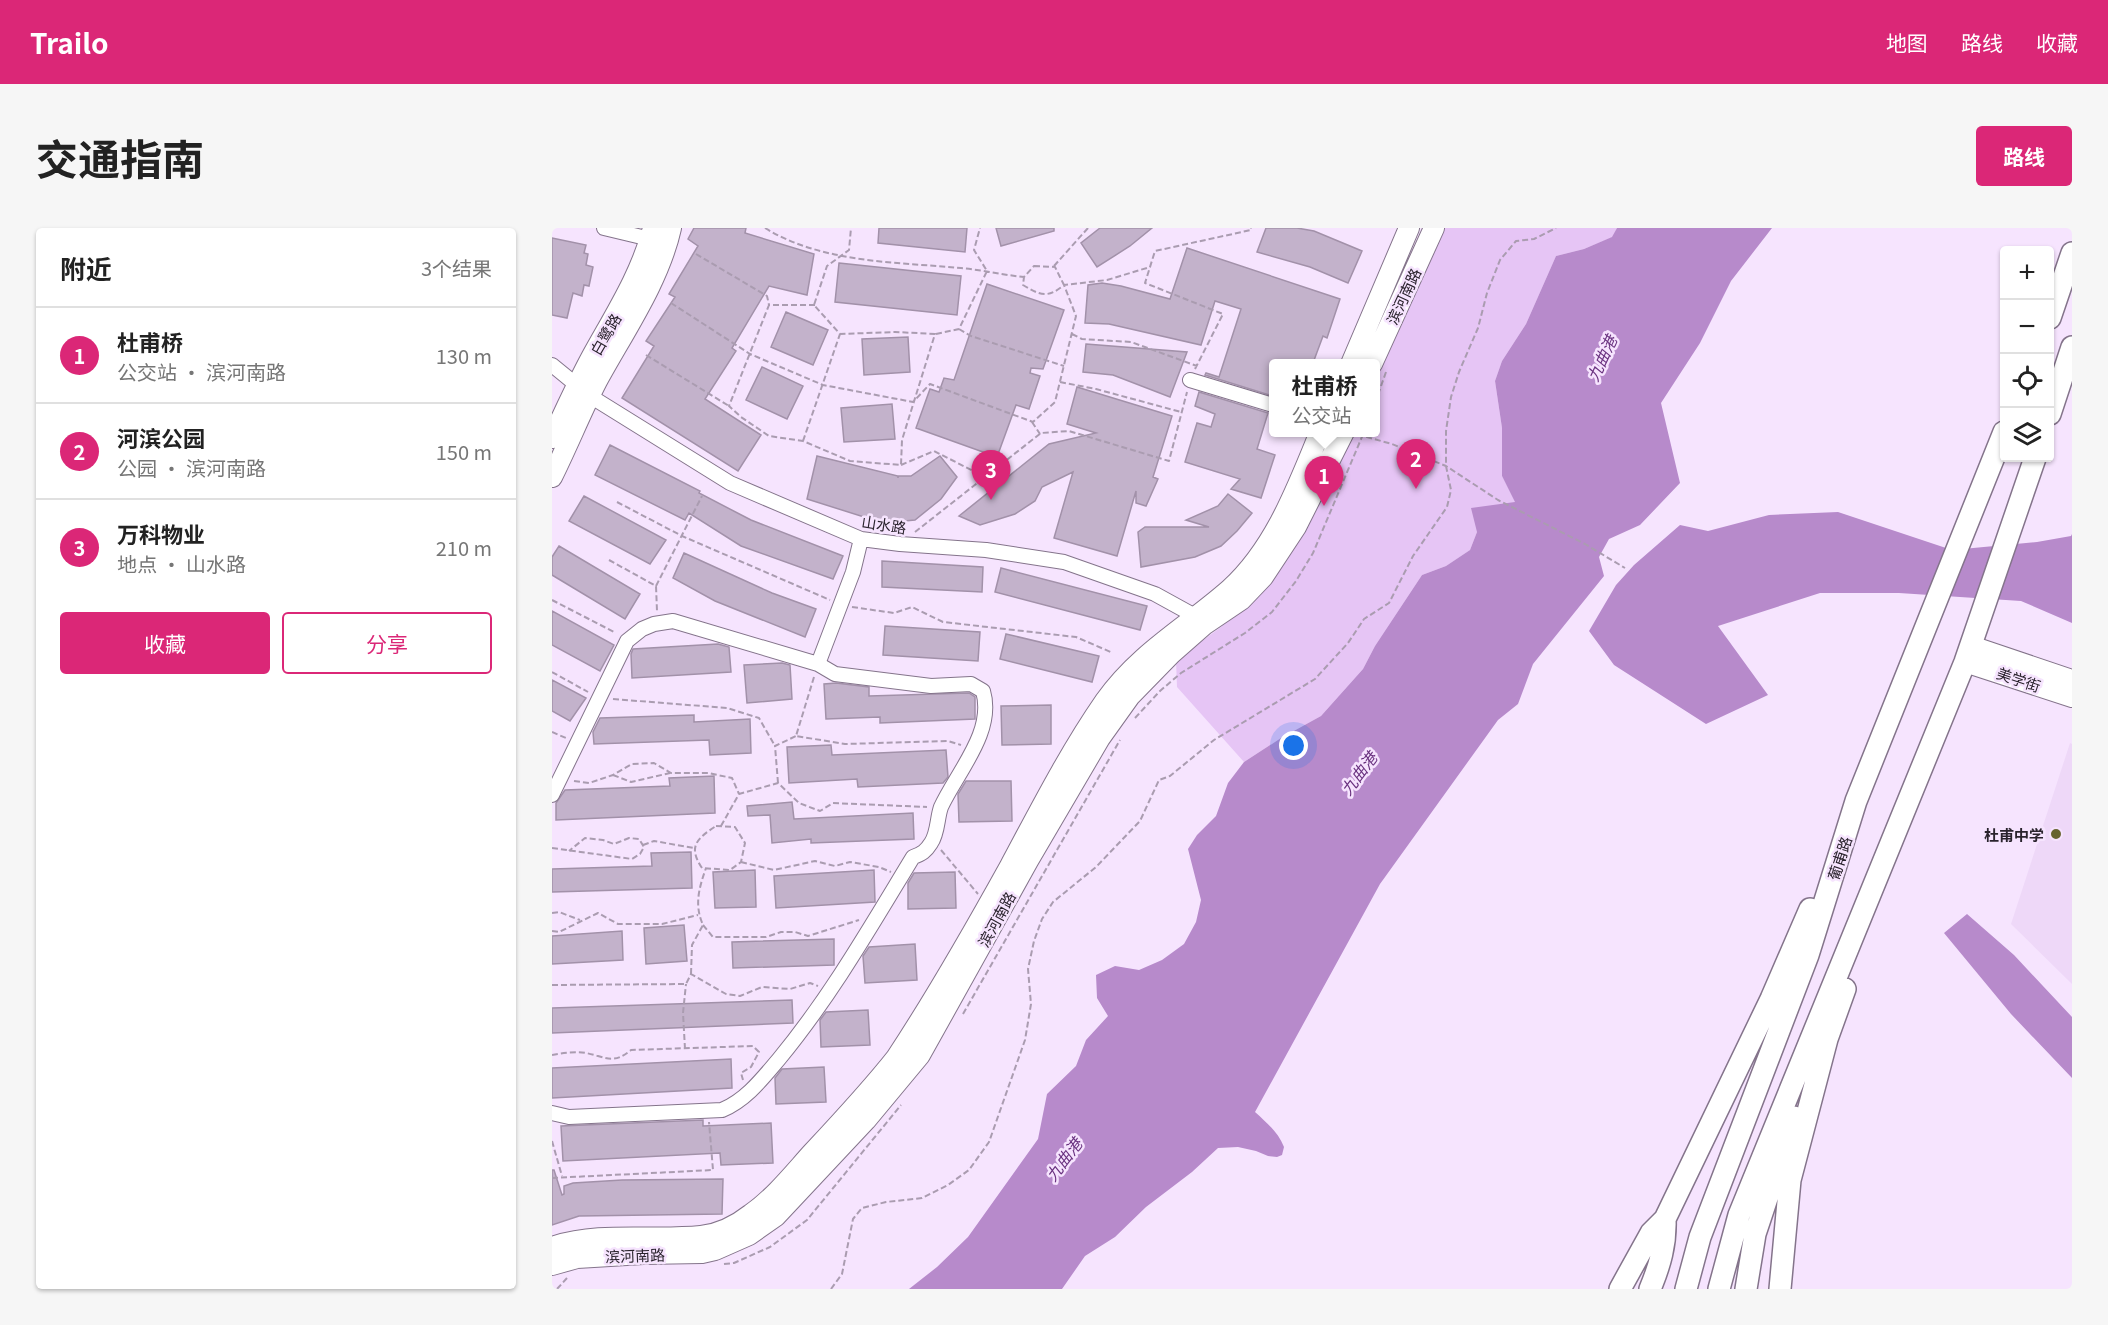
<!DOCTYPE html>
<html lang="zh">
<meta charset="utf-8">
<style>
:root{--surface:#fff;--page:#f6f6f6;--text:#222;--muted:#767676;--line:#e0e0e0;--accent:#db2777}
body{margin:0;font-family:Georgia,"Noto Sans SC",serif;background:var(--page);color:var(--text)}
.controls{position:absolute;right:18px;top:18px;display:grid;overflow:hidden;border-radius:6px;box-shadow:0 2px 4px #0004}
.controls button{width:54px;height:54px;display:grid;place-items:center;padding:0;border:0;border-bottom:2px solid var(--line);background:var(--surface);color:var(--text);font:30px sans-serif}
.you{position:absolute;left:742px;top:518px;width:21px;height:21px;margin:-15px;border:4px solid #fff;border-radius:50%;background:#1a73e8;box-shadow:0 0 0 9px #1a73e833}
.badge{display:grid;place-items:center;width:39px;height:39px;border-radius:50%;background:var(--accent);color:#fff;font-size:20px;font-weight:700}
.pin{position:absolute;translate:-50% -50px;filter:drop-shadow(0 2px 3px #0008)}
.pin::after{content:'';position:absolute;top:32px;width:21px;height:18px;background:inherit;clip-path:polygon(0 0,100% 0,50% 100%)}
.popup{position:absolute;left:717px;top:131px;width:111px;height:78px;box-sizing:border-box;display:grid;place-content:center;border-radius:6px;background:var(--surface);filter:drop-shadow(0 2px 4px #0005);font-size:20px;white-space:nowrap;color:var(--muted)}
.popup b{font-size:22px;color:var(--text)}
.popup::after{content:'';position:absolute;left:50%;top:100%;margin-left:-12px;border:12px solid transparent;border-top-color:var(--surface)}
.list{margin:0;padding:0;list-style:none}
h2{display:flex;justify-content:space-between;align-items:center;height:78px;margin:0;padding:0 24px;font-size:26px}
h2 small{font-size:20px;font-weight:400;color:var(--muted)}
.list li{display:grid;grid-template-columns:39px 1fr auto;gap:18px;align-items:center;box-sizing:border-box;height:96px;padding:0 24px;border-top:2px solid var(--line)}
.list b{display:block;font-size:22px;white-space:nowrap}
.list p{margin:0;font-size:20px;white-space:nowrap;color:var(--muted)}
.list em{font-size:20px;font-style:normal;color:var(--muted)}
.actions{display:flex;gap:12px;padding:18px 24px}
.actions a{flex:1;padding:14px 0;border:2px solid var(--accent);border-radius:6px;text-align:center;font-size:21px;color:var(--accent)}
.actions .main{background:var(--accent);color:#fff}
.icon{flex:none;width:33px;height:33px;fill:none;stroke:currentColor;stroke-width:2;stroke-linecap:round;stroke-linejoin:round}
.map{position:relative;flex:none;width:1520px;height:1061px;overflow:hidden;border-radius:6px}
header{display:flex;align-items:center;gap:36px;box-sizing:border-box;height:84px;padding:0 30px;background:var(--accent);color:#fff}
header strong{font-size:28px}
nav{display:flex;gap:33px;margin-inline-start:auto;font-size:21px}
.intro{display:flex;align-items:center;justify-content:space-between;box-sizing:border-box;height:144px;padding:0 36px}
h1{margin:0;font-size:42px}
.button{padding:15px 27px;border-radius:6px;background:var(--accent);color:#fff;font-size:21px;font-weight:700}
main{display:flex;gap:36px;padding:0 36px}
aside{flex:1;background:var(--surface);border-radius:6px;box-shadow:0 2px 4px #0004}
.map>svg:first-child{display:block}
.built{fill:#eed8f8}
.green{fill:#e6c5f5}
.water{fill:#b78acb}
.building{fill:#c3b2cb;stroke:#a291a9;stroke-width:1.5}
.lines{fill:none;stroke-linecap:round;stroke-linejoin:round}
.street-casing{stroke:#84748b;stroke-width:16}
.secondary-casing{stroke:#84748b;stroke-width:22}
.primary-casing{stroke:#84748b;stroke-width:24}
.path{stroke:#aa9cb0;stroke-width:2;stroke-dasharray:6 3;stroke-linecap:butt}
.street{stroke:#fff;stroke-width:14}
.secondary{stroke:#fff;stroke-width:20}
.primary{stroke:#fff;stroke-width:21}
.poi-dot{fill:#676430;stroke:#f6e4fe;stroke-width:2}
.labels{text-anchor:middle;dominant-baseline:central;stroke-width:5;stroke-linejoin:round;paint-order:stroke}
.street-label{font-size:15px;fill:#2a232d;stroke:#f6e4fe}
.poi-label{font-size:15px;font-weight:bold;fill:#2a232d;stroke:#f6e4fe;text-anchor:end}
.water-label{font-size:16px;font-style:italic;fill:#69317f;stroke:#f6e4fe}
</style>
<header>
<strong>Trailo</strong>
<nav><a>地图</a><a>路线</a><a>收藏</a></nav>
</header>
<div class="intro"><h1>交通指南</h1><a class="button">路线</a></div>
<main>
<aside>
<h2>附近<small>3个结果</small></h2>
<ul class="list">
<li><span class="badge">1</span><div><b>杜甫桥</b><p>公交站 · 滨河南路</p></div><em>130 m</em></li>
<li><span class="badge">2</span><div><b>河滨公园</b><p>公园 · 滨河南路</p></div><em>150 m</em></li>
<li><span class="badge">3</span><div><b>万科物业</b><p>地点 · 山水路</p></div><em>210 m</em></li>
</ul>
<div class="actions"><a class="main">收藏</a><a>分享</a></div>
</aside>
<div class="map">
<svg width="1520" height="1061" viewBox="0 0 1520 1061">
<rect width="100%" height="100%" fill="#f6e4fe"/>
<!-- built -->
<path class="built" d="M1518,515l2,1v240l-61,-60z"/>
<!-- green -->
<path class="green" d="M892,0h173l-4,9 -29,12 -28,7 -30,68 -24,37 -7,20 7,47v48l14,26 -39,30 -7,18 -24,16 -24,9 -47,71 -12,23 -42,47 -40,22 -37,24 -67,-75 -1,-27 45,-33 85,-98 42,-96 27,-1v-62l38,-89z"/>
<!-- water -->
<path class="water" d="M1065,0h155l-41,53 -31,62 -39,60 19,80 -40,42 -31,14 -10,18 5,19 -71,88 -15,40 -20,16 -118,164 -125,228c12,11 23,20 29,35l-2,8 -5,2 -9,-1 -12,-5 -18,-4 -20,1 -26,24 -46,35 -31,30 -30,19 -23,33h-153l28,-22 31,-30 70,-98 9,-45 29,-28 10,-26 22,-24 -11,-18 -1,-23 19,-9 24,4 23,-10 22,-16 12,-22 5,-22 -13,-51 9,-14 19,-19 12,-33 16,-21 37,-24 40,-22 42,-47 12,-23 47,-71 24,-9 24,-16 7,-18 -6,-24 44,-6 -13,-26v-48l-7,-47 7,-20 24,-37 30,-68 28,-7 28,-12z
M1286,284l114,38 85,-8 34,-6 1,-2v89l-51,-22 -122,-8h-79l-102,33 50,69 -62,29 -92,-59 -25,-34 27,-46 18,-20 46,-40 28,6 61,-16z
M1415,686l47,41 58,62v61l-61,-64 -67,-81z"/>
<!-- building -->
<path class="building" d="M142,0h52l-1,5 69,21 -7,41 -38,-9 -37,62 4,3 -31,48 56,36 -23,36 -116,-73 32,-52 -8,-5 29,-44 -6,-3 29,-48 -10,-7z
M327,0h88l-2,24 -87,-9z
M444,0h58v3l-53,15z
M548,0h52l-22,18 -33,21 -16,-24z
M714,0h31l17,3 48,20 -14,32 -38,-16 -53,-15z
M0,10l34,7 -2,8 4,1 -2,11 7,2 -4,19 -5,-1 -2,11 -9,-3 -6,25 -15,-3z
M635,20l153,51 -13,39 -4,-2 -10,27h-40v33l-68,-21 1,-2 13,4 22,-68 -26,-8 -14,44 -92,-21 -24,-1 3,-38 14,-2 19,3 49,13z
M287,35l122,13 -4,39 -122,-13z
M435,56l77,26 -21,59 -12,-1 -1,5 10,3 -11,33 -13,-4 -19,52 -81,-29 14,-39 9,3 5,-14 10,2z
M234,84l42,18 -15,35 -42,-18z
M356,109l2,35 -46,3 -2,-36z
M534,116l101,8 -17,45 -57,-22 -30,-3z
M210,139l41,19 -16,33 -41,-19z
M525,159l95,29 -19,61 5,2 -12,27 -10,-3v-12l-19,65 -63,-18 19,-66 -31,15 -7,14 -20,13 -35,11 -21,-9 90,-72 47,-11 -29,-9z
M647,164l69,21 -11,36 18,6 -14,43 -30,-9 9,-10 -55,-17 12,-39 14,4 4,-13 -20,-8z
M340,176l3,35 -51,3 -3,-34z
M58,217l90,46 -1,2 52,27 92,36 -10,23 -92,-33 -52,-33 -4,7 -90,-45z
M265,228l81,20v2v-2h13l29,-20 17,21 -16,22 -26,21 -32,3 -76,-24z
M676,266l24,19 -15,18 -16,15 -26,11 -54,10 -3,-35 7,-5h64l-23,-7 32,-14z
M32,268l82,44 -16,24 -81,-43z
M7,318l81,48 -15,25 -73,-44v-18z
M132,325l88,40 44,16 -11,28 -90,-36 -42,-23z
M330,333l101,6 -1,25 -100,-5z
M449,340l146,38 -7,24 -145,-38z
M0,383l62,34 -14,26 -48,-26z
M333,398l95,6 -2,29 -95,-6z
M454,406l93,22 -7,26 -92,-23z
M166,416l11,3 2,25 -99,6 -1,-24 2,-5z
M230,435l8,2 2,34 -45,4 -3,-38z
M0,452l34,18 -16,23 -18,-10z
M284,455l33,4v9l100,-3 6,4v22l-95,4v-6l-54,2 -2,-35z
M499,477v39l-49,1 -1,-39z
M142,487v7l56,-3 1,34 -41,2 -1,-15 -115,4 -1,-12 7,-14z
M279,517l1,10 114,-5 2,27 -5,6 -85,4 -1,-8 -68,4 -2,-36z
M162,548l1,37 -159,7v-17l9,-13 105,-4 -1,-8z
M414,553h45l1,40 -53,1 -1,-28z
M240,574l2,17 119,-6 1,26 -103,4v-4l-39,4 -2,-28 -22,1 -1,-10z
M139,624l1,36 -140,4v-23l100,-3 -1,-13z
M203,642l1,37 -41,1 -2,-36z
M322,642l1,32 -99,6 -2,-32z
M403,644l1,36 -48,1v-26l6,-10z
M132,697l3,36 -41,3 -2,-36z
M70,703l1,29 -71,4v-28z
M282,711v26l-101,3 -1,-26z
M363,716l2,36 -52,3 -2,-27 6,-9z
M240,772l1,23 -241,10v-25z
M316,782l2,35 -49,2 -1,-27 6,-8z
M179,831l1,29 -180,10v-30z
M272,839l2,35 -50,2 -1,-26 7,-9z
M151,892v6l68,-3 2,40 -52,2 -1,-12 -157,8 -2,-35z
M0,942h2l8,25 2,-1v-8l9,-3 49,-3 101,-1 -1,35 -143,2 -27,9z"/>
<g class="lines">
<defs>
<path id="street" d="M52,0l46,11
M0,137l38,31 140,87 131,56 39,5 86,6 78,12 91,32 40,22 6,6
M638,152l83,25
M266,436l35,-92 8,-33
M0,567l75,-154 15,-12 12,-5 19,-3 145,43 17,10 96,12 40,-2 12,7c12,41 -26,81 -42,116 -4,11 -3,26 -10,36 -5,8 -9,11 -18,14 -42,69 -82,139 -134,202 -17,20 -33,41 -57,51l-153,7 -17,-4"/>
<path id="secondary" d="M799,136l58,-136
M820,136l62,-136
M0,210c13,-27 25,-54 39,-80 23,-42 50,-83 62,-130
M0,249c16,-32 29,-65 45,-96 26,-48 62,-99 74,-153
M1419,418l101,34
M1413,434l107,35
M0,1019c48,-16 100,-6 149,-11 18,-2 36,-11 50,-22 23,-16 42,-40 61,-61 29,-31 58,-62 84,-95 41,-62 78,-127 114,-192 30,-56 59,-113 95,-165 35,-49 82,-74 125,-112 45,-41 67,-101 90,-157
M0,1037l25,-7 66,-4 59,-1 13,-3 34,-15 27,-19 90,-96 54,-65 108,-194 72,-123 30,-42 41,-42 33,-29 37,-25 22,-23 33,-50 48,-95"/>
<path id="primary" d="M1498,90l22,-65
M1498,186l22,-67
M1068,1061l31,-56 14,-14
M1098,1061c10,-24 16,-45 15,-70l106,-220 39,-90
M1134,1061l14,-52 108,-282 48,-154 148,-369
M1167,1061l20,-74 226,-553 70,-204
M1194,1061l9,-55 39,-117
M1228,1061l10,-109 37,-141 18,-50"/>
</defs>
<!-- street casing -->
<use href="#street" class="street-casing"/>
<!-- secondary casing -->
<use href="#secondary" class="secondary-casing"/>
<!-- primary casing -->
<use href="#primary" class="primary-casing"/>
<!-- path -->
<path class="path" d="M213,0c57,35 130,34 196,40 21,2 42,7 63,9
M144,26l71,42 2,9
M482,38l21,1 9,18c-17,14 -24,10 -41,0l1,-8z
M502,38l34,-38
M119,75l79,51 73,31 90,17 17,-18 103,38 22,-20 21,-86 -12,-31 43,-5 43,-13
M263,77h-46l-40,101 12,11 28,19 34,5 47,20 51,4 1,-25 33,-106 -40,-2 -55,2
M407,101l12,7 93,30
M384,106l23,-5 28,-58 -13,-21 6,-22
M520,106l10,5 49,3 66,24
M94,127l83,51
M643,141l28,-55 -78,-31 10,-32 96,-21v-2
M508,154l36,7 85,23
M823,175l11,-31
M480,194l8,12
M807,204l4,4 29,8 54,22 52,34 87,44 40,24
M251,213l37,-107 -26,-29 13,-39 22,-16 2,-22
M349,237l33,-14 51,26
M65,274l65,34 148,64
M363,304l126,-99 28,-2 100,30 18,-69
M57,332l47,26 1,25
M104,358l46,-90
M0,372l64,33
M300,379l42,6 18,-6 31,15 133,15 37,16
M0,444l36,20
M262,449l-18,59 49,8 103,-3 13,4
M61,471l114,9 32,10 16,28
M583,490l25,-27 21,-18 64,-40 27,-21 24,-31 17,-28 51,-121
M0,504l14,6
M61,547l18,7 39,-9
M22,553l15,2 24,-8 19,-11 22,-1 17,10h37l24,5 7,16
M226,555l-3,-37 21,-10
M164,598l19,1 10,16 -4,19 -11,8 -28,-2c-14,-21 -6,-29 14,-42z
M169,598l18,-32 39,-11 21,20 21,8 13,-8 94,4
M91,617l11,-4 40,7
M0,620l80,11 8,-5 4,-7 -5,-8 -10,-1 -15,6 -11,-4 -18,-2 -16,13
M389,622l37,44
M189,634l33,8 41,-9 20,5 15,-4 29,5 12,5
M0,685l7,-1 21,8
M151,697l10,12h53l15,-5h14l13,4 51,-16
M0,703l7,1 39,-19 20,11h44l36,-9
M139,746l1,-29 11,-20c-9,-20 -4,-37 3,-57
M0,757l134,-1 5,-10 35,20 14,2 22,-9 28,2 20,-6 8,3
M411,786l157,-274
M133,821l-2,-36 3,-29
M0,827c10,-2 24,-4 34,-2 20,4 27,12 45,-3l122,-4 6,6 -8,15 -10,6 2,7
M0,913l10,35
M0,950l161,-8 -4,-48
M172,1036l10,-1 36,-16 37,-27 94,-115
M5,1061l10,-11
M279,1061l11,-15 11,-55 9,-11 24,-6 36,-4 26,-13 21,-15 20,-28 36,-102 6,-36 -3,-35 6,-28 8,-22 11,-17 43,-35 44,-46 19,-41 11,-4 44,-36 101,-61 33,-36 16,-24 25,-16 24,-47 34,-49 4,-17 -5,-24v-35l5,-34 8,-25 19,-44 9,-35 13,-33 16,-19 18,-2 22,-11"/>
<!-- street -->
<use href="#street" class="street"/>
<!-- secondary -->
<use href="#secondary" class="secondary"/>
<!-- primary -->
<use href="#primary" class="primary"/>
</g>
<!-- markers -->
<circle class="poi-dot" cx="1504" cy="606" r="6"/>
<g class="labels">
<!-- street labels -->
<g class="street-label">
<text transform="translate(851 68) rotate(-65)">滨河南路</text>
<text transform="translate(53 106) rotate(-60)">白鹭路</text>
<text transform="translate(332 296) rotate(9)">山水路</text>
<text transform="translate(1467 451) rotate(19)">美学街</text>
<text transform="translate(1287 630) rotate(-72)">葡甫路</text>
<text transform="translate(444 691) rotate(-61)">滨河南路</text>
<text transform="translate(83 1027) rotate(-2)">滨河南路</text>
</g>
<!-- poi labels -->
<g class="poi-label">
<text x="1492" y="606">杜甫中学</text>
</g>
<!-- water labels -->
<g class="water-label">
<text transform="translate(1049 130) rotate(-65)">九曲港</text>
<text transform="translate(806 545) rotate(-53)">九曲港</text>
<text transform="translate(511 931) rotate(-53)">九曲港</text>
</g>
</g>
</svg>
<div class="controls">
<button>+</button>
<button>−</button>
<button><svg class="icon" aria-label="locate" viewBox="0 0 24 24"><circle cx="12" cy="12" r="6"/><path d="M12 2v4M12 18v4M2 12h4M18 12h4"/></svg></button>
<button><svg class="icon" aria-label="layers" viewBox="0 0 24 24"><path d="M12 4l9 5-9 5-9-5zM3 14l9 5 9-5"/></svg></button>
</div>
<div class="you"></div>
<div class="pin badge" style="left:772px;top:278px">1</div>
<div class="popup"><b>杜甫桥</b>公交站</div>
<div class="pin badge" style="left:864px;top:261px">2</div>
<div class="pin badge" style="left:439px;top:272px">3</div>
</div>
</main>
